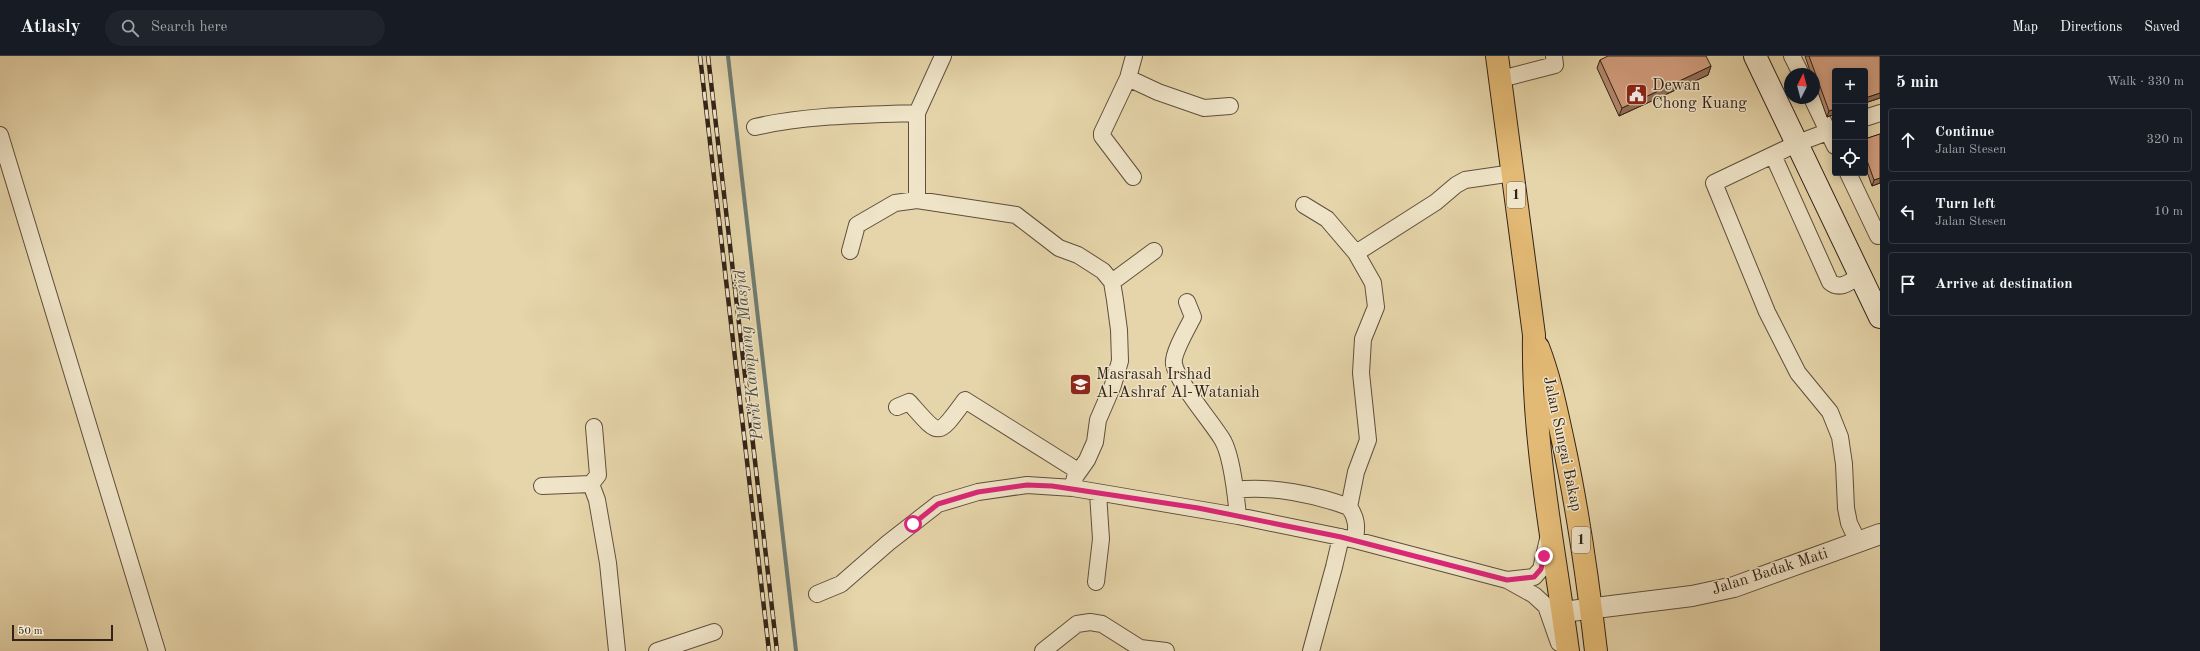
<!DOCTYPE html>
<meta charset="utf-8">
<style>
:root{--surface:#171b24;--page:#20242c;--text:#f1f3f6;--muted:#9ea1a6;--line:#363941}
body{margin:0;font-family:"Old Standard TT",serif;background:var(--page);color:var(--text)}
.controls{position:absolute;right:12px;top:12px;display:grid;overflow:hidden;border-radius:4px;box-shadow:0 2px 10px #0003}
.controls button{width:36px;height:36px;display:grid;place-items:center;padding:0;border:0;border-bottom:1px solid var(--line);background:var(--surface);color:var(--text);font:20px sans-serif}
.compass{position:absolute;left:1784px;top:12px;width:36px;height:36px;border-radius:50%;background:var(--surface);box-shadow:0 2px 10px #0003;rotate:6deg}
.scale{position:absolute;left:12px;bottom:10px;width:101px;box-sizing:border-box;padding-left:4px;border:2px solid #322218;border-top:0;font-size:11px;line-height:14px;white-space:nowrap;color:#322218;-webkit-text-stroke:3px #efe4c8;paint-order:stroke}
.stop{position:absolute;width:12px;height:12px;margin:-9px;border:3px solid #db2777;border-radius:50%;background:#fff}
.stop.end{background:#db2777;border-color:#fff;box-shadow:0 1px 4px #0008}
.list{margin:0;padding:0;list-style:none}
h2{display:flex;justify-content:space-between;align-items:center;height:52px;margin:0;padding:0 16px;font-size:17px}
h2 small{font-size:13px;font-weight:400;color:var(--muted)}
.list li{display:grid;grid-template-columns:26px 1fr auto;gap:12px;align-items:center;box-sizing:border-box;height:64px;margin:0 8px 8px;padding:0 8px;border:1px solid var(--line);border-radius:4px}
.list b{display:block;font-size:15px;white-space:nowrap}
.list p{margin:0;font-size:13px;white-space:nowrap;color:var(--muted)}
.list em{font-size:13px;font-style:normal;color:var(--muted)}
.icon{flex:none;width:22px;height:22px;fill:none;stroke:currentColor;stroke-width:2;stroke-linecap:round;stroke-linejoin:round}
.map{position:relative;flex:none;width:1880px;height:595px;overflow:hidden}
header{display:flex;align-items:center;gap:24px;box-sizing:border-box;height:56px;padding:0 20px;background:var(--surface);border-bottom:1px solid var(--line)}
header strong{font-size:19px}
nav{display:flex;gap:22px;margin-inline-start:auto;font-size:14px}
.search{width:280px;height:36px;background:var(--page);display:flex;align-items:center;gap:10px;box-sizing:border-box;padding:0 14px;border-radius:22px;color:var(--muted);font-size:15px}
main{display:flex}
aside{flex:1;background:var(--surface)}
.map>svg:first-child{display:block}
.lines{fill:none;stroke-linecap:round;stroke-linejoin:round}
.stream{stroke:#6f7c73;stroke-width:4}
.minor-casing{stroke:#5f4f3c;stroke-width:18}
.tertiary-casing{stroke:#5f4f3c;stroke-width:22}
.secondary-casing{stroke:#322218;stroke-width:24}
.trunk-casing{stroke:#322218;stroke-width:24}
.minor{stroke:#efe4c8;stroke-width:16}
.tertiary{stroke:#efe4c8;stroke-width:20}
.secondary{stroke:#efe4c8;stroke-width:22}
.trunk{stroke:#e3ba75;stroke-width:22}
.rail-casing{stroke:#322218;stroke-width:4.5}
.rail{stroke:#efe4c8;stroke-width:3;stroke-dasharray:9;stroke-linecap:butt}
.wall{fill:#b78a70;stroke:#322218}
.shaded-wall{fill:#95715b;stroke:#322218}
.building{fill:#d5a182;stroke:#322218}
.route{stroke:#db2777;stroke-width:5}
.labels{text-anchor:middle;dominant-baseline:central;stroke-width:3;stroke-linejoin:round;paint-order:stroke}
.shield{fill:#efe4c8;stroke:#6b5c4d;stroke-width:1}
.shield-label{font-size:15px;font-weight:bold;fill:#322218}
.poi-label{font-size:16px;fill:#322218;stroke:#efe4c8;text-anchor:start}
.street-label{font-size:16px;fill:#322218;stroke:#efe4c8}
.water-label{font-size:17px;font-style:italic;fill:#504f45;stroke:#efe4c8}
</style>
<header>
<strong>Atlasly</strong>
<div class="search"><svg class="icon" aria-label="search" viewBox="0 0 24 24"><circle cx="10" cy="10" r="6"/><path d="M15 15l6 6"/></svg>Search here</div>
<nav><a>Map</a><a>Directions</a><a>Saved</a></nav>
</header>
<main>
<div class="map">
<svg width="1880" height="595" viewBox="0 0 1880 595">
<rect width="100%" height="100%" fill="#e6d5aa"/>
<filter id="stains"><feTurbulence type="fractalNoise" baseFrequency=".005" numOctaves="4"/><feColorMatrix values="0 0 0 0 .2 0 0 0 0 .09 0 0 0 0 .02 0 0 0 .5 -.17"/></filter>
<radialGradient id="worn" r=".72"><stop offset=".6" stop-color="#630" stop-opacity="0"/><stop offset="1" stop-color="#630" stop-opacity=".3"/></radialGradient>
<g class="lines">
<!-- stream -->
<path class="stream" d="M728,0l68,595"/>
<defs>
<path id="minor" d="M1792,0l9,18
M1128,22l30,14 46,16 26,-2
M1501,23l54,-14 -1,-9
M1812,42l23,48
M1865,62l15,-5
M755,71c52,-12 108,-12 162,-14
M1835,73l-37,14 -84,40 53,129 31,61 32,39 10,25 4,27 2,44 3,15 9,19
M0,79l157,516
M1773,99l57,127c10,9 21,-1 31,-7
M1848,117l30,63
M1133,121l-31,-41v-3l26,-55 6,-22
M917,144v-87l26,-57
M1304,149l23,14 29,34 17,30 3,24 -13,32 -2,34 7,67 -12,32 -7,35
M850,195l7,-26 38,-22 22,-3 99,15 43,33 19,7 25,16 9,11 3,18 4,30 1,31 -7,24 -15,35 -3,22 -8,18 -12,17 -2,11
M1356,197l80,-51 20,-17 9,-5 48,-7
M1112,226l42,-31
M1187,246l6,15c-5,10 -21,37 -19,47 3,18 37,57 48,75 10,16 14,57 16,77
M897,351l12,-5c31,35 28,36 56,-2l113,71
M591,428l7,-9 -4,-48
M542,430l49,-2 6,16 11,63 9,88
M1235,434c35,-5 82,5 114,17 8,11 8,20 6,33
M1507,524l27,-3 7,-8 7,-30
M1096,526l5,-43 -3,-46
M817,538l24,-10 47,-41 50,-39 40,-12 49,-7 46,3 165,28 117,24 152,40 27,15 12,11 13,37
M657,595l57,-19
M1043,595l34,-27 13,-2 12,2 38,24 26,3
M1311,595l23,-84 7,-30"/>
<path id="tertiary" d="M1563,556l129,-16 42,-9 146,-53"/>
<path id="secondary" d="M1755,0l125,261"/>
<path id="trunk" d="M1497,0l37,279c-2,105 20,211 34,316
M1538,291c12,31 18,62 25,94 15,69 25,140 33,210"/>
</defs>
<!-- minor casing -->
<use href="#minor" class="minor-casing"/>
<!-- tertiary casing -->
<use href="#tertiary" class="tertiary-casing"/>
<!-- secondary casing -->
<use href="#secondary" class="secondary-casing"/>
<!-- trunk casing -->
<use href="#trunk" class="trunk-casing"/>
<!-- minor -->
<use href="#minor" class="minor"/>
<!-- tertiary -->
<use href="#tertiary" class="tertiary"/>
<!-- secondary -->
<use href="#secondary" class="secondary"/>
<!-- trunk -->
<use href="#trunk" class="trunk"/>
<defs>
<path id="rail" d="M700,0l69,595
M708,0l69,595"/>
</defs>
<!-- rail casing -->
<use href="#rail" class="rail-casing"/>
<!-- rail -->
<use href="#rail" class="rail"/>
</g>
<!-- wall -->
<path class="wall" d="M1805,0h75v42l-15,5v-32l-30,43 -8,3 -13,-36v-7h-3z
M1600,4l111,6 -3,9 -89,41 -22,-48z
M1880,78v49l-8,3 -7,-20v-27z"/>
<!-- shaded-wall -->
<path class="shaded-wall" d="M1711,10l-3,9 -89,41 3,-8z
M1880,37v5l-15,5v-5z
M1835,53v5l-8,3 2,-6z
M1880,122v5l-8,3 2,-6z"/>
<!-- building -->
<path class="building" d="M1608,0h98l5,10 -89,42 -22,-48z
M1809,0h71v37l-15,5v-27h-30v38l-6,2z
M1880,78v44l-6,2 -9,-25v-16z"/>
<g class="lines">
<!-- route -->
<path class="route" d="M913,468l25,-20 40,-12 49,-7 25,1 146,22 143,29 166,43 27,-3 7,-8 3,-13"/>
</g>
<!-- icons -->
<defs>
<symbol id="civic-square" viewBox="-11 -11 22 22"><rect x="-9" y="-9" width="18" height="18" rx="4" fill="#8f2418" stroke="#efe4c8"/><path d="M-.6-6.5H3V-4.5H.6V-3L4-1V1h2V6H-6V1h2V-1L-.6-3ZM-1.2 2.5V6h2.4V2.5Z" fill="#fff"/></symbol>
<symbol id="school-square" viewBox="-11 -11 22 22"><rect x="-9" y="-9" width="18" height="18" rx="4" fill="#8f2418" stroke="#efe4c8"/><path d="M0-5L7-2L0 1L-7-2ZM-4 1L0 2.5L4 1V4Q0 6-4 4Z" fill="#fff"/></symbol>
</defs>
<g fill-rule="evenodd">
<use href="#civic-square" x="1624" y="26" width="25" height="25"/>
<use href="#school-square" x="1068" y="316" width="25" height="25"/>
</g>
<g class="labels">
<!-- shield labels -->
<g class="shield">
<rect x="1507" y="126" width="18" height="26" rx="3"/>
<rect x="1572" y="471" width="18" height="26" rx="3"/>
</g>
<g class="shield-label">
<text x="1516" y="139">1</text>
<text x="1581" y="484">1</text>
</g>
<!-- poi labels -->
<g class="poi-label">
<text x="1652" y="30">Dewan<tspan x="1652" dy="18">Chong Kuang</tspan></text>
<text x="1096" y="319">Masrasah Irshad<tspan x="1096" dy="18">Al-Ashraf Al-Wataniah</tspan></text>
</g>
<!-- street labels -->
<g class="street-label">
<text transform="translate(1562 388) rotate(78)">Jalan Sungai Bakap</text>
<text transform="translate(1770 516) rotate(-18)">Jalan Badak Mati</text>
</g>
<!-- water labels -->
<g class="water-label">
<text transform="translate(749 299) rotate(-96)">Parit Kampung Masjid</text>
</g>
</g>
<rect width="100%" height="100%" filter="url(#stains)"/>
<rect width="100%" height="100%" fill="url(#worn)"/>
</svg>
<div class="controls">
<button>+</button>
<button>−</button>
<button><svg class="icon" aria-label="locate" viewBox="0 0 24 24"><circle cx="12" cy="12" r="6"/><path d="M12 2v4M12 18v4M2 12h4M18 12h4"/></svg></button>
</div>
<svg class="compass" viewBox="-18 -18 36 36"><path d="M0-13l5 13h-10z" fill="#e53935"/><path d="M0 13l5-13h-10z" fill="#9ea1a6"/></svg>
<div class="scale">50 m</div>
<div class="stop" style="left:913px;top:468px"></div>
<div class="stop end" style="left:1544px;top:500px"></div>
</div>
<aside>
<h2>5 min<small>Walk · 330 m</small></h2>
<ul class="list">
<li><svg class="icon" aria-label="ahead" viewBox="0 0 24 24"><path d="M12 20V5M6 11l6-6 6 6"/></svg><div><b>Continue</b><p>Jalan Stesen</p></div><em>320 m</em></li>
<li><svg class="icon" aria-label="left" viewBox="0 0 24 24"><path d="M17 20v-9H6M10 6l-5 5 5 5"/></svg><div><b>Turn left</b><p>Jalan Stesen</p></div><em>10 m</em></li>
<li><svg class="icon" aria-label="arrive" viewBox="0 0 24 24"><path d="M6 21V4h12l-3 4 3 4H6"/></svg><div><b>Arrive at destination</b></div></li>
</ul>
</aside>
</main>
